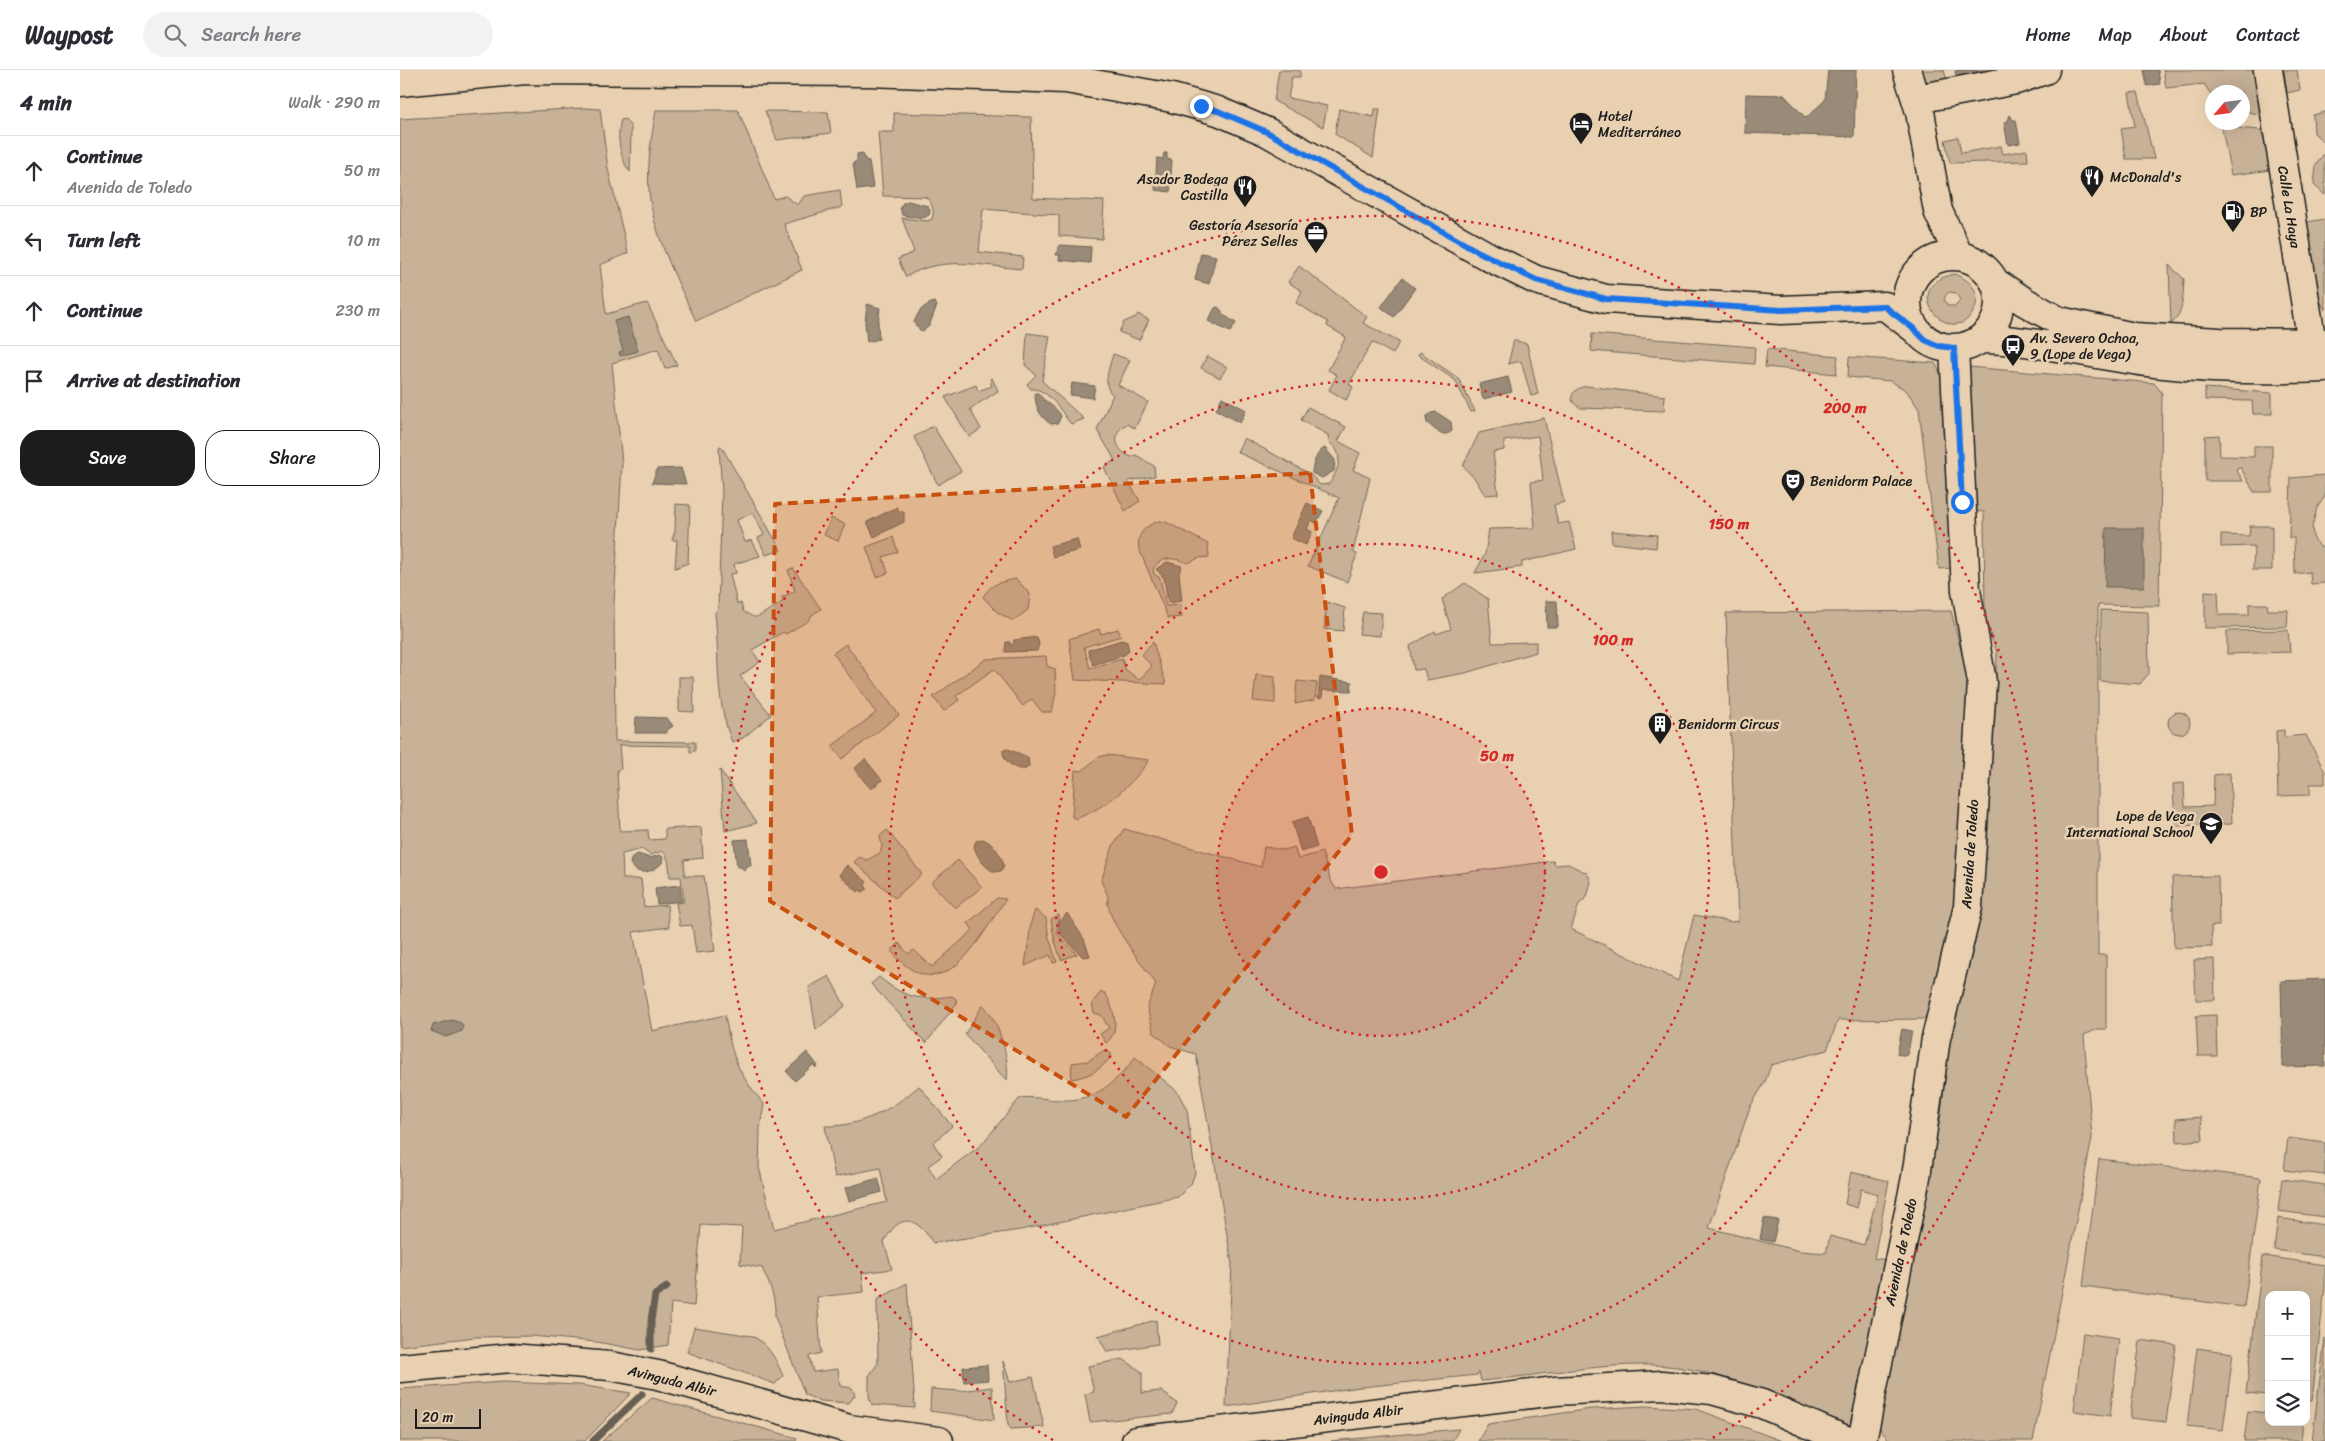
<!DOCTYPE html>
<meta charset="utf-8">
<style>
:root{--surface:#fff;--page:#f2f2f3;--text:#2b2b33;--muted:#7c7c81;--line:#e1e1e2;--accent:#1c1c1c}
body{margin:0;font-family:Sriracha,sans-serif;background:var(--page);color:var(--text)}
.controls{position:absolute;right:15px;bottom:15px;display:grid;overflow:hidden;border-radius:10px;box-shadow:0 5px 20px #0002}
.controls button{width:45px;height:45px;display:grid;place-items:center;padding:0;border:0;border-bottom:1px solid var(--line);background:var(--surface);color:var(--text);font:25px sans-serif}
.compass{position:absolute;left:1805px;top:15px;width:45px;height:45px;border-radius:50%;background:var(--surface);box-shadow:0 5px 20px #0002;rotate:242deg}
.scale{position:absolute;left:15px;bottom:12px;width:66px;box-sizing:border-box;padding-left:5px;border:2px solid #1c1c1c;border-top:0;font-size:14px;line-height:18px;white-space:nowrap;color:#1c1c1c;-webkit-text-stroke:4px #e8d0b0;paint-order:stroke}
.stop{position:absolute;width:15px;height:15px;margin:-11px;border:4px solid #1a73e8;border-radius:50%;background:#fff}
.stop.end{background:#1a73e8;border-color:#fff;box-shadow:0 1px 5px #0008}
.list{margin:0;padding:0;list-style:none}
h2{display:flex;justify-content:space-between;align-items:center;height:65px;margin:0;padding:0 20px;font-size:21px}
h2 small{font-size:16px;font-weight:400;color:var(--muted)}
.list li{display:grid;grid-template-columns:32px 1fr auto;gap:15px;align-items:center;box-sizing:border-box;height:70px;padding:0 20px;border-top:1px solid var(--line)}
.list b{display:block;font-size:19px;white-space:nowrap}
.list p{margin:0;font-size:16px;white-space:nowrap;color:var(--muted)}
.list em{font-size:16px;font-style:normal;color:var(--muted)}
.actions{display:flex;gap:10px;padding:15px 20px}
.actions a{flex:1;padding:11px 0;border:1px solid var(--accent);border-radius:20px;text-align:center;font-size:18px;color:var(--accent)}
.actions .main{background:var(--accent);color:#fff}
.icon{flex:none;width:28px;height:28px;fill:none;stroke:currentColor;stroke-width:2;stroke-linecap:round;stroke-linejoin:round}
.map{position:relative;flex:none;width:1925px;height:1371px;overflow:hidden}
header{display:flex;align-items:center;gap:30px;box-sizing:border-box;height:70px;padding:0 25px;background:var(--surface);border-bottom:1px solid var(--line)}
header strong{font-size:24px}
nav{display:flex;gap:28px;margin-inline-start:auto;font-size:18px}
.search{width:350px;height:45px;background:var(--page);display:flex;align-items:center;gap:12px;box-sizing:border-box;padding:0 18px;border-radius:28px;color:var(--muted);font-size:19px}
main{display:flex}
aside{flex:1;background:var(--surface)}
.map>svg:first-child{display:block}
.green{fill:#c7b298;stroke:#72675a;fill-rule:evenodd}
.water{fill:#9a8b78;stroke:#685f53}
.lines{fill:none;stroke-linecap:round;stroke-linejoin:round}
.stream{stroke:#685f53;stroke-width:7}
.minor-casing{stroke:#1c1c1c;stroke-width:31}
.minor{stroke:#e8d0b0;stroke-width:28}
.route{stroke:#1a73e8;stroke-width:6}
.marked{fill:#c9500e;fill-opacity:0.2;stroke:#c9500e;stroke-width:4;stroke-dasharray:10 6;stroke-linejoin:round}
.ring{fill:none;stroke:#d62828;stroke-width:2.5;stroke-dasharray:2.5 5}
.labels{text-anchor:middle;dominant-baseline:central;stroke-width:5;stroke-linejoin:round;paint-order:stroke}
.poi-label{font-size:14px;fill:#1c1c1c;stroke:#e8d0b0;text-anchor:start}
.street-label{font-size:14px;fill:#1c1c1c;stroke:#e8d0b0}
.centre{fill:#d62828;stroke:#e8d0b0;stroke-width:2.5}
.ring-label{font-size:15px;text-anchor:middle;font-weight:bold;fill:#d62828;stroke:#e8d0b0;stroke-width:5;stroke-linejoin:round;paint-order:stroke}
</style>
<header>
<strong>Waypost</strong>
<div class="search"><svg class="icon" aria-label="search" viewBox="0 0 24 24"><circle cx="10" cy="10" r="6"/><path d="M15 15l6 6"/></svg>Search here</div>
<nav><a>Home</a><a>Map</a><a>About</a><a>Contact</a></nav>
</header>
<main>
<aside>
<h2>4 min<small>Walk · 290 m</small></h2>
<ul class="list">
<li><svg class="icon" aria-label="ahead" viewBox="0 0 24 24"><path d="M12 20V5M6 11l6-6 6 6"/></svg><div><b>Continue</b><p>Avenida de Toledo</p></div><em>50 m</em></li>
<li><svg class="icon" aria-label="left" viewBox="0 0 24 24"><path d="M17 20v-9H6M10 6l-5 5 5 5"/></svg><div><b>Turn left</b></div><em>10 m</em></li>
<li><svg class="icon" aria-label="ahead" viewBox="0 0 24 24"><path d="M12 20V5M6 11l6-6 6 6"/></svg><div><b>Continue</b></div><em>230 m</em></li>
<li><svg class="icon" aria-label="arrive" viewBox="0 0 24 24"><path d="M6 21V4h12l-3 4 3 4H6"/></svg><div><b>Arrive at destination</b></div></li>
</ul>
<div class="actions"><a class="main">Save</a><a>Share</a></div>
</aside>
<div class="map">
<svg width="1925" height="1371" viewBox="0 0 1925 1371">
<rect width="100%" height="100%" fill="#e8d0b0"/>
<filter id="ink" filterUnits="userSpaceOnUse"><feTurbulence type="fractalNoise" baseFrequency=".02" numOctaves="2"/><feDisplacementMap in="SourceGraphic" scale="10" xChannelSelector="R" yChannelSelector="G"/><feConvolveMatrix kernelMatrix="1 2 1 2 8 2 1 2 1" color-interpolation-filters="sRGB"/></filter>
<g filter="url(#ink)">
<!-- green -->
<path class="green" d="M879,0h21v7h-8l-4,21 39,8 -4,21 -49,-26z
M1522,0h22l5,19 -21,-3z
M1763,0h94l7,45 -21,-4 -1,-19h-30v4l-8,-12 -38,4z
M1884,0h13l3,20 -13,3z
M1738,22l16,67h-28l-5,-31 14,-2 -6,-33z
M185,38l15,1 8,60 20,84 -28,12 6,49 41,-11 30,62 -12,4 -7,-20 -46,14 10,100 -8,140 1,138 80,1v9l-5,1v-6l-71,-1 2,24 -4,1 3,61 28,-1 1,10 16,-1v-10l36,-2 2,31 -19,2 1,16h19l11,75 -19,2 -4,-28 -12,1 -4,-23 8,-1 -3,-25h-11c-1,-9 0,-20 -8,-26l-12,4 -8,-6 -20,5 1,25h18l3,28 23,-2 2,22 -36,5 19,99 73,-16c7,42 11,56 39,89l-4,24 -1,39 15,62 113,-27 -7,-34 -45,9 -10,-51c36,1 68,-17 94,-40l33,40 -19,17 9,13 -14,10 8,13 45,-34 39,-47c13,-2 28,2 42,2 31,2 57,-19 73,-43l42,34 10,19 8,63 -4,11 -13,13 -158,33 -87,13c-16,-26 -33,-32 -49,-1l8,27 -30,4 2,19 -47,5 4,56 -12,3 4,16 25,-3 2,17 12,2 3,7 -6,8 -28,-2 -16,-6 -30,-78c1,-19 -5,-32 -13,-49l-22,-4 2,-37 -41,-2 -7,81 -23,-3 -3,42 -28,5 -43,-8 -66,-6 -56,1 -75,9v-1227z
M939,39l35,8 1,-8h5l-7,49 -38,-24z
M256,40h82l36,89 11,-3 13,9 6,-9 36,-6 2,17 -58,17 18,46 -106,51c-17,-37 -37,-75 -45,-115 -6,-32 0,-65 5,-96z
M365,41l63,1 3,21 -54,7z
M1925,42v31l-11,-10 -1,-18z
M494,43l137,4 2,81 71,3 -2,38 -43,-3v-21l-76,-6 -4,43 44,5 -1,12c-38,-3 -82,-14 -116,8l-8,-18 16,-7 -12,-34 25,3 5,-2c3,-10 0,-15 -6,-22l-43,-1 -5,-64h16z
M225,49l6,8 -1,45c-10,-13 -14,-36 -9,-52z
M1821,53l16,5 23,2 4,9 4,2 4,29 -41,5z
M1558,67l3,16 40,-7 2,8 24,-4 1,11 -78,2 -5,-23z
M1925,82v43l-11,-10 2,-20z
M1925,149v91l-7,-13 -11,-75z
M1769,195l15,14c-1,16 0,34 -13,45z
M899,196l68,51 -4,6 36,19 -6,12 -21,-12 -23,42 4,3 -7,13 -17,-10 8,-15 -9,-5 18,-33 -19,-11 1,-4 -32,-19 6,-12 -14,-9z
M1555,204c17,7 28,20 18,38 -22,39 -78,-27 -18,-38zM1549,222l7,1 4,7 -4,6h-8l-4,-7 2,-4z
M738,244l11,6 -10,20 -20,-8 5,-10 12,-5z
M627,263l23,3 -8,45 42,38 -13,5c-10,-12 -22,-36 -40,-35l-4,-5 9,-9 -11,-10z
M1192,264l163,13 -1,17 -163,-13z
M1114,270l13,4 11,50 -7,2 -10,-35 -13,3z
M1367,279l71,7 -2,18 -71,-7z
M1020,282l38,26 17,33 -4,1 -16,-32 -37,-25z
M713,284l17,6 -12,25 30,17 -13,26 -8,-4c-17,8 -12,28 5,33l4,-2 18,11 1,10 -27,5 12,20 -15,10 -21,-44 11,-7 -18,-30 16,-35c-12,-9 -3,-29 0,-41z
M807,286l20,11 -7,11 -19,-10z
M1449,287l86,6 10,19 7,186 -13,1 -20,-160 -13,-19 -16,-9 -42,-4z
M1569,297l185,16 8,10 -3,213 -61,-1v350h8v74h-8l-14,6 8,103 -59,303h-141c-12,-8 -13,-13 -14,-27l63,-299 5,-60 35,-156 5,-39 11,-207 -12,-33 -1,-108 -13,-1z
M592,308l6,13 -28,18 11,20 -12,8 -24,-40 31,-12 2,6 14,-5 -2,-7z
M1187,316l78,10 -1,15 -83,-3c-17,-8 -8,-20 6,-22z
M1805,318l67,5v21h-19l-1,-13 -47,-1z
M908,337l38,20 -8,14 22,12 -7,17 17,8 -17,74 4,2 -10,28 -39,-16 31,-68 -102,-46 7,-14 66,36 10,11 9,-1c6,-8 14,-24 7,-35 -5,-6 -8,-6 -8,-14l-27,-15z
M1144,348l20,84 -10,3 4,19 11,-2 7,27 -54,13v5l-47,6 10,-19 4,-25 46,-1 -4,-46 12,-2 -5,-44 -34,5v9l-11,2 5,42 -13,1 -10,-16 -12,-13 16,-33z
M533,356l28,45 -23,14 -24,-48z
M1819,365l1,21 34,1v-11h18v46h-18l-13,-24 -5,1 7,12h-38v-45z
M321,376l60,104 -15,5 -8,-17 6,-3 -11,-22 -16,7 8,22 7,-2 8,16 -26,8 2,9 -6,1 7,30 4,-1 2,8c14,9 13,7 26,-1 5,-3 9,-4 14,-9l-1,-4 13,-6 -7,-21 5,-2 28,41 -9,6 -4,6 -22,13 -3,-2 -31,18 8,12 -20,14 31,39 -28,23 -11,4c-18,-46 -12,-83 -17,-129l3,-4 4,-116 -3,-46z
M1925,405v21l-8,12 -5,19 1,10 7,10 5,1v35l-14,1 -1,-12 -15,2 -1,-36h-5l2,-60z
M276,434l14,1 -2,58 -13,5 2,-28h-5l3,-9z
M431,448l14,6 -7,17 -14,-6z
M759,451l7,1 42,22 1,13 -10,1 -11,5c-13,-5 -26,-8 -35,6l1,5 6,4 6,28 15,-1 1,12 -14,1 -29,-69c-3,-15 7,-24 20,-28z
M1850,456h22v44h-19l1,-24 -33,1v-12l28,1z
M1211,461l46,4 -1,13 -44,-5z
M493,467l5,15 -15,5 5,16 -11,4 -11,-30z
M616,509l14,15 -2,16 -15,11 -16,-9 -14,-15c8,-14 18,-15 33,-18z
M1065,513l23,16 4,44 44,-1v10l-71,21 -38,7 -3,-11 -10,1 -4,-24 25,-15 1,3 15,-5 -9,-30z
M1805,521l13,1 1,23h30v-11h18l1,6h20l-1,17 -82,1z
M927,532l18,6 -2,23 -19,-2z
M1701,540l47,2 1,61 -9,11 -40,-3z
M1551,541l19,75 -7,195 -33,131 -7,7 -85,1 -11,30 -56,15 -6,17 -15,25 -41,121 91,23 26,2 4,-17 34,9 14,-51 -17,-5 -4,19 -12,-4 6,-32 38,9 -15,77 17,3 -35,158 -6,7h-9c-60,-27 -124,-60 -191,-61 -57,-1 -113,11 -169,16l-2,-9 -2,3 -125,13 -126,19 6,-143 -36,-210 -26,-8 -16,-13 -7,-25 9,-24c-13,-20 -53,-66 -48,-88l-7,-15 12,-35 11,-17 137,38 3,-20 21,3 9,-3 4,12 24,-7 8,27 6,10 217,-28 2,4 13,-1 19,9 4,8 -4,16 -8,7 -8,25 107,52 16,-66 38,7 6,-1 -12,-308z
M963,542l19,1 -2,23 -21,-2z
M699,559l2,5 17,-5 3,7 -37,11 6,21 32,-9 3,10 14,11 13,-14 -11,-11 12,-13 13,42 -91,-4 -6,-41z
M1888,560l2,22 -63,2v-23z
M446,574l53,71 -57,44 -10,-13 44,-33 -43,-60z
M646,586l1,10 8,3 1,23 -4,20h-10l-10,-13 -9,7 -29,-37 -38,27 3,4 -15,11 -11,-14 53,-38z
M856,605l19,2v26l-22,-2z
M279,607h14l1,35 -15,-1z
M897,611l20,2 -2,17 -20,4z
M1768 653a11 11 0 1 1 22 0a11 11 0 1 1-22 0Z
M1884,660v7l22,-2 19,37v12h-15v11l-32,1 -2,-65z
M707,685l42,5c-18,27 -43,47 -73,59l-4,-2 3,-47 7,1 16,-14z
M320,700l37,53 -32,8z
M1830,703l2,51 -57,2 -2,-42 11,-1 1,24 28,-1 1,-31z
M487,760l35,44 -27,24 -41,-36 5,-5 8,3 13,-7 2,-6 -2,-11z
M558,790l24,27 -27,21 -24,-25z
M1818,806l1,50h-8l1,21 -38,1 -2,-71z
M597,828l9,1c-28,41 -63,115 -115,52l8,-8 9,11 6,-4 18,17 41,-37 -5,-7z
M635,840l11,8 3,20 8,24 -4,1 -3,-8 -25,11 6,-44z
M659,845l-2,19 20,20 -16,6 -7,-22 -3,-19z
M1814,889l1,41h-19l-2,-40z
M429,906l16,30 -29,24 -7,-43z
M479,907c25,21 41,24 73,19l4,3 1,4 -31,40 -55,-59z
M701,922l4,1c8,14 17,38 1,50l-6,-9 9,-6 -8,-13 -7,-2 -2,-10z
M583,935c16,16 27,54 24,76l-42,-47z
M1816,945l1,41h-19l-2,-40z
M706,979l6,6c-9,14 -24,22 -41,24l1,-16 16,-2z
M1801,1047l2,23 -26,2 -1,-23z
M1888,1068l37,5v32l-41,-5z
M1699,1089l162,19 -17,129 -161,-21z
M1882,1109l43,6v32l-47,-6z
M1878,1148l47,7v32l-51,-7z
M1863,1186l62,9v21l-13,114 -6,-1v-104h-37v100l-23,-2z
M507,1213l8,125 -43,-3 -3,-9v-20l9,-13 -1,-63z
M756,1250l2,24 -51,8 -9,-16z
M294,1257l58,9c17,8 24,24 31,40l-8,8 -88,-32z
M1683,1263l36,5 -9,78 -36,-5z
M1925,1268v103h-13z
M1740,1270l36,5 -10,77 -36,-4z
M1797,1278l36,5 -10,77 -36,-4z
M723,1289l19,13v21l19,-2 16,12 -5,11 -82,8 -5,-28 9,-2 -6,-26z
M603,1291l7,21 23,-5 11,50 -33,2 -3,-4z
M103,1312l76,3 52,8 -46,48h-185v-52z
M592,1317l2,33 -64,-9 1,-22 29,2z
M252,1328l145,40 -1,3h-194z
M1246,1336l50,3 86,32h-304l10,-17 103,-15z
M1848,1341l21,2v9h34l-2,19h-57z
M1059,1359l-7,12h-121z"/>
<!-- water -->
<path class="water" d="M1428,0h28l-2,67 -109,-4 1,-39 38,1 22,23 19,-18z
M1589,0l-32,9 -2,-8 4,-1z
M1744,0h14l2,14 -13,2z
M1610,45l3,5h3l4,23 -12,2 -4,-23 4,-1z
M463,83l2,7 4,1 4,27 -16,2 -4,-27 4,-2v-7z
M764,83h3v6l5,1 -2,32 -15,-2 2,-32 6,1z
M508,131l20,5 2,4 -1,5 -6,3c-7,-2 -13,0 -21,-3l-2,-8 3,-4z
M660,175l31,2 -1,16 -31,-3 1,-5h-4z
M801,183l15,3 -7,28 -14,-4z
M1002,208l13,10 -21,29 -13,-10z
M534,232l3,3 -8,21 -6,5 -3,-1 -6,-7c4,-12 9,-17 20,-21z
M467,234l13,4 -2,16 1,15 -12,3 -2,-19z
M818,237l4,4v3l14,9 -6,9 -22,-11 7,-13z
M228,247l10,34 -18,5 -1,-4 4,-1 -9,-30z
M1108,307l4,15 -29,7 -4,-15z
M672,313l23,3 -2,12 -23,-3z
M635,323h3c6,9 18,13 23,23l-3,7 -7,1c-12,-7 -16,-19 -16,-31z
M822,327l24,13 -6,13 -24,-13z
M1036,342l15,10 1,9c-9,8 -17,-2 -25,-8l-1,-6 5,-4z
M925,378l10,12 -1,11 -12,7 -10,-5c0,-8 5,-22 13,-25z
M281,398l5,16 -34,-1 5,-14z
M907,433l16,8 -7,12 -5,-3 -4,9 5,3 -6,13 -15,-7z
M497,437l1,3 6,2v10l-30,15 -7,-15z
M1706,458h38v59h-39z
M677,469l3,11 -27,7 -3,-11z
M767,492l15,4 -3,7 3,28 -14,2 -4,-25 -8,-9z
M1146,531h11l1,26h-11z
M637,567l2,7 -2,7 -32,1 1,-10h4v3h3l1,-5z
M722,570l5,2 2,9 -5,4 -31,10 -5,-15z
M920,607l32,5 -1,9 -28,-1 -1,8h-4z
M236,647l31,1 6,8 -6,4v3h-32z
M608,679l20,8 1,9 -3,3c-10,2 -21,-6 -23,-16v-3z
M465,689l17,21 -11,9 -17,-20z
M908,747l9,30 -16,5 -9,-30z
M348,769l3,27h-4l-2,5 -4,-4h-4l-3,-27z
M583,769c11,5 17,14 21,26l-3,6 -7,1c-11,-6 -17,-15 -20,-26l2,-5z
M238,784l12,4 10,-3 3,2v5c-9,10 -26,16 -33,1l2,-6z
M447,795l20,17 -2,2 2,5 -4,3 -3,-2 -2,2 -19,-17z
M280,815l2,16 -25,3 -2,-16z
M667,843l17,26 6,17 -7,1 -23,-23 -1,-11z
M1925,909v87l-42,1 -2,-86z
M52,950l9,3 2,3 -1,5 -16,6 -15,-6 2,-6z
M1502,959l10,2 -5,25 -10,-2z
M407,982l11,14 -2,2 -3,-3 -18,16 -9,-10z
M478,1108l4,14 -33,9 -4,-13z
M1364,1148l14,2 -5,22 -13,-3z
M587,1295l1,15 -24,2 -1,-15z"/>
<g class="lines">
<!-- stream -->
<path class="stream" d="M251,1279v-29l4,-25 12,-8
M193,1371l49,-47"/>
<defs>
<path id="minor" d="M1507,0l13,42 18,99 21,45
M1868,0l47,292
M0,12l126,-12 342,2 198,7 106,19 46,13 49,21 222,125 47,23 70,19 175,11 104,-4 30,23
M1517,29l99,-19 29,-10
M1507 232a46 46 0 1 1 92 0a46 46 0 1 1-92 0Z
M1596,213l29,19 34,19 75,16 86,5 105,1
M1582,269c62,1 121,19 182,25 53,6 108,6 161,4
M0,1298l111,-10 99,8 48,9 191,54 90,12
M736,1371l420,-50 106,-6 50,5 50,14 86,37
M1462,1371l54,-264 20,-139 32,-131 14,-225 -16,-92 -12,-242"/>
</defs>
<!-- minor casing -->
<use href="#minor" class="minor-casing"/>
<!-- minor -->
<use href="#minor" class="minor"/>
</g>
</g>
<g class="lines" filter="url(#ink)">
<!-- route -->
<path class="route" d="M801,36l17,5 49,21 212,120 57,28 70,19 176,11 102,-4 30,23 11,11 14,6 15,2 8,154"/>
</g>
<!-- marked area -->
<path class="marked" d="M910,403l42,362 -226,282 -356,-216 5,-397z"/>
<!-- distance rings -->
<circle cx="981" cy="802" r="164" fill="#d62828" fill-opacity=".12"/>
<g class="ring">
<circle cx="981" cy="802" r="164"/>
<circle cx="981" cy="802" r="328"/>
<circle cx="981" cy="802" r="492"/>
<path d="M653 1370A656 656 0 1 1 1309 1370"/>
</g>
<!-- icons -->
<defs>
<symbol id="hotel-pin" viewBox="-11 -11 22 30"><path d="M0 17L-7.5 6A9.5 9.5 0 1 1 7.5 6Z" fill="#1c1c1c" stroke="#e8d0b0"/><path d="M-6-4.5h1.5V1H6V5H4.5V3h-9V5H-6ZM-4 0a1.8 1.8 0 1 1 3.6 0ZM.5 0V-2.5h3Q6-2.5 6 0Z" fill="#fff"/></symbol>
<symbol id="restaurant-pin" viewBox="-11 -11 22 30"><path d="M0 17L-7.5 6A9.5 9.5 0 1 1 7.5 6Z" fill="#1c1c1c" stroke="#e8d0b0"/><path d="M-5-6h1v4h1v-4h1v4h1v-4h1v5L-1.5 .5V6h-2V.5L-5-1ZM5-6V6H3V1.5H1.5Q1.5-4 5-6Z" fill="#fff"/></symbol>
<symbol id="fuel-pin" viewBox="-11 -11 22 30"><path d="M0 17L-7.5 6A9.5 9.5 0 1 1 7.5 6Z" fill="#1c1c1c" stroke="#e8d0b0"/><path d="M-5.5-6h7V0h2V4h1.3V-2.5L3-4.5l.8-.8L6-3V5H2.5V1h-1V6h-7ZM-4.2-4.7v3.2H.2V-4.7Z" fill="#fff"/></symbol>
<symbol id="office-pin" viewBox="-11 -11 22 30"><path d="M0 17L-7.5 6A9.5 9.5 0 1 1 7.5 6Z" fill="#1c1c1c" stroke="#e8d0b0"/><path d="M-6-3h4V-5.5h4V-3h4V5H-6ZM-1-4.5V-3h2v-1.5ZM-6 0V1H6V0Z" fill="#fff"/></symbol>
<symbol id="bus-pin" viewBox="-11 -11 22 30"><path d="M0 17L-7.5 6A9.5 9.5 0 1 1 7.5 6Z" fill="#1c1c1c" stroke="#e8d0b0"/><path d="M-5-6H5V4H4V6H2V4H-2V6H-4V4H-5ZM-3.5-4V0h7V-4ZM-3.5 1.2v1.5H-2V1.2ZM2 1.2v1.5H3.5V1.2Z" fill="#fff"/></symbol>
<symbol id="theatre-pin" viewBox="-11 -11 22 30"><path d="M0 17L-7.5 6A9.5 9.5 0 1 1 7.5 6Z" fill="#1c1c1c" stroke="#e8d0b0"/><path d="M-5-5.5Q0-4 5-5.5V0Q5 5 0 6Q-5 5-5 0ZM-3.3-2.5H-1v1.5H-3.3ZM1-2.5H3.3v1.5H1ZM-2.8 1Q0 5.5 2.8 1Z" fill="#fff"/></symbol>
<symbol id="building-pin" viewBox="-11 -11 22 30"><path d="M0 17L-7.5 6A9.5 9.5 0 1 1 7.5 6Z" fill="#1c1c1c" stroke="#e8d0b0"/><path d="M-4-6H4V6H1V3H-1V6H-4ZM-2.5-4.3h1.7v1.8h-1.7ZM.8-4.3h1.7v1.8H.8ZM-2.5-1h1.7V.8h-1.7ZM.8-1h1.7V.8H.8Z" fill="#fff"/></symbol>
<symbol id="school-pin" viewBox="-11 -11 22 30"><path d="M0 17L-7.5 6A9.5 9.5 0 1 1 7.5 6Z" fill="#1c1c1c" stroke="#e8d0b0"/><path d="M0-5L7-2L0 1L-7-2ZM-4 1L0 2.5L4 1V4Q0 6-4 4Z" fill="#fff"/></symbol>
</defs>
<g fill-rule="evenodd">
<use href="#hotel-pin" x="1167" y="40" width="28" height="38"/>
<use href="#restaurant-pin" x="1678" y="93" width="28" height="38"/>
<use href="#restaurant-pin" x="831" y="103" width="28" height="38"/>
<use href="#fuel-pin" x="1819" y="128" width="28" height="38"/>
<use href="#office-pin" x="902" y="149" width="28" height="38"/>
<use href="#bus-pin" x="1599" y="262" width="28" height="38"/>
<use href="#theatre-pin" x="1379" y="397" width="28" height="38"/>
<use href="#building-pin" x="1246" y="640" width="28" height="38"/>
<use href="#school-pin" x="1797" y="740" width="28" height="38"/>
</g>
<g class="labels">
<!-- poi labels -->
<g class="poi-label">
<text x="1198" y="46">Hotel<tspan x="1198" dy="16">Mediterráneo</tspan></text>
<text x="1710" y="107">McDonald's</text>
<text x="828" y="109" text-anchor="end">Asador Bodega<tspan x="828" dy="16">Castilla</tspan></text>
<text x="1850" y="142">BP</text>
<text x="898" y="155" text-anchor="end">Gestoría Asesoría<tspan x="898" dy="16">Pérez Selles</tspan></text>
<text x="1630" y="268">Av. Severo Ochoa,<tspan x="1630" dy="16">9 (Lope de Vega)</tspan></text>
<text x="1410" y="411">Benidorm Palace</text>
<text x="1278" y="654">Benidorm Circus</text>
<text x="1794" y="746" text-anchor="end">Lope de Vega<tspan x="1794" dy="16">International School</tspan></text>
</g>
<!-- street labels -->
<g class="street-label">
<text transform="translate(1889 137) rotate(81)">Calle La Haya</text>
<text transform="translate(1570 784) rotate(-86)">Avenida de Toledo</text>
<text transform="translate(1501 1182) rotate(-78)">Avenida de Toledo</text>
<text transform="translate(272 1311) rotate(14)">Avinguda Albir</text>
<text transform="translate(958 1345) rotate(-7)">Avinguda Albir</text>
</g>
</g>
<circle cx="981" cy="802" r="8" class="centre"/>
<g class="ring-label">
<text x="1445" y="343">200 m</text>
<text x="1329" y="459">150 m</text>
<text x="1213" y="575">100 m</text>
<text x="1097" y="691">50 m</text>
</g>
</svg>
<div class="controls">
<button>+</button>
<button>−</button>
<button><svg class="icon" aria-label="layers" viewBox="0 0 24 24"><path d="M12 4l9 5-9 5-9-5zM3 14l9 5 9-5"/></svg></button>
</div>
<svg class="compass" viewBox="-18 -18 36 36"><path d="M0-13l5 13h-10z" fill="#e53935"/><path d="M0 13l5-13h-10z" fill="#7c7c81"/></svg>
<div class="scale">20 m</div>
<div class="stop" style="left:1562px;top:432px"></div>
<div class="stop end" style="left:801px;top:36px"></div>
</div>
</main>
